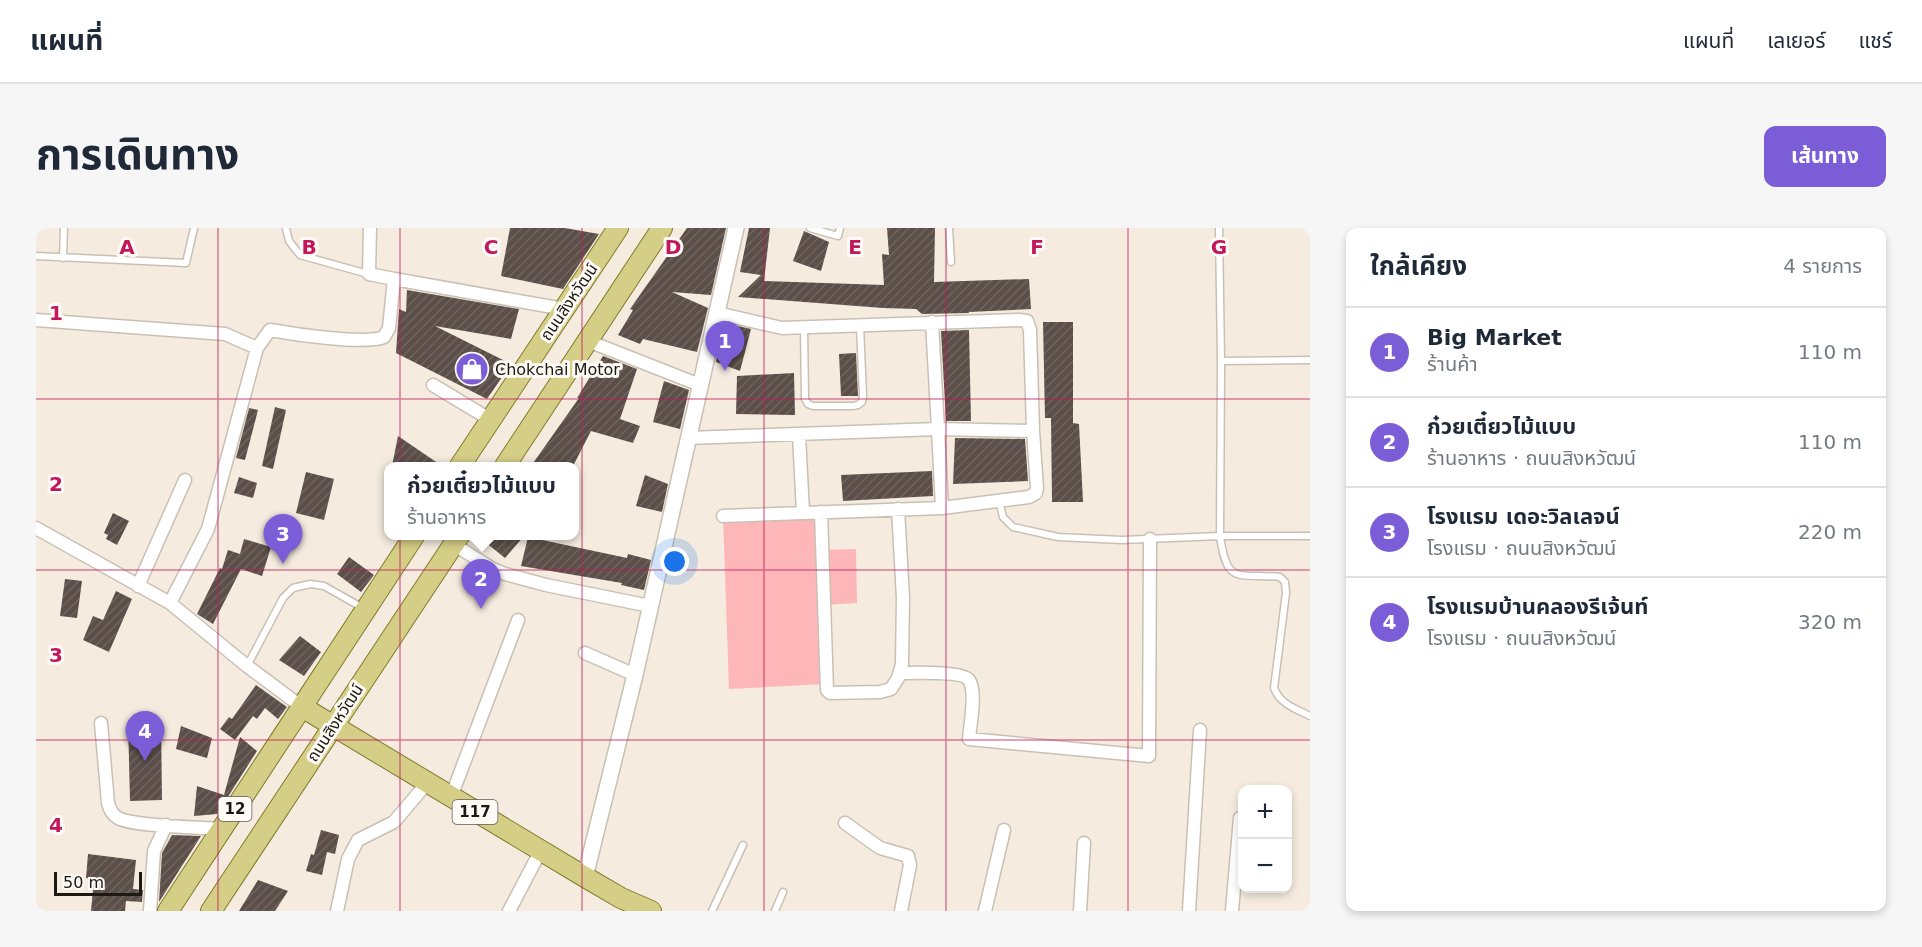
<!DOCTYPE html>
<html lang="th">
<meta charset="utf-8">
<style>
:root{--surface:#fff;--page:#f6f6f7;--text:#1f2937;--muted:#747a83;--line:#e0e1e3;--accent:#7c5dd8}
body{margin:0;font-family:"DejaVu Sans","Noto Sans Thai",sans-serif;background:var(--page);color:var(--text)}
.controls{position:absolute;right:18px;bottom:18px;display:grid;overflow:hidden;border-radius:12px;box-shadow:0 3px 9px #0003}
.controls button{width:54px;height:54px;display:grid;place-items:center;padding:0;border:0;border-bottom:2px solid var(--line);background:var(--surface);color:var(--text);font:30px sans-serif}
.scale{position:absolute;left:18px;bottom:15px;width:88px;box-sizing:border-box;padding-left:6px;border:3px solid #1c1915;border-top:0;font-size:16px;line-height:21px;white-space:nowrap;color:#1c1915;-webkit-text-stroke:4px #fefaf5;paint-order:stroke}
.you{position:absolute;left:639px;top:334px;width:21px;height:21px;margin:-15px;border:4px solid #fff;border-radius:50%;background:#1a73e8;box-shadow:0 0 0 9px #1a73e833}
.badge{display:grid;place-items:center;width:39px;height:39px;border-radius:50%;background:var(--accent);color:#fff;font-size:20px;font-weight:700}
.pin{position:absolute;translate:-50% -50px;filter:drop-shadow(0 2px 3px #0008)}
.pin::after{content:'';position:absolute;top:32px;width:21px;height:18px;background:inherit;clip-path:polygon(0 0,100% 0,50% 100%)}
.popup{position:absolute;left:348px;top:234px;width:195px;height:78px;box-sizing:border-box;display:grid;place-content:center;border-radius:12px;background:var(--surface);filter:drop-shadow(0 2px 4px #0005);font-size:20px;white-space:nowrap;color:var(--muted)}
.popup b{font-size:22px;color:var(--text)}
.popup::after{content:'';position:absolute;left:50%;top:100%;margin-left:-12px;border:12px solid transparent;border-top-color:var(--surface)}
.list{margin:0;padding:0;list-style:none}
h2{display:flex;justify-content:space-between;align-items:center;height:78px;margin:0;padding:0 24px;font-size:26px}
h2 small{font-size:20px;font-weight:400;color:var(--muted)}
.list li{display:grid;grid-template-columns:39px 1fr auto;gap:18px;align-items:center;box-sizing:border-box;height:90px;padding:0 24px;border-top:2px solid var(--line)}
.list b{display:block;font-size:22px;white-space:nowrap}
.list p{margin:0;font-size:20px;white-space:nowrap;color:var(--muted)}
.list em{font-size:20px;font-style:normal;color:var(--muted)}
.map{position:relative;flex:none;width:1274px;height:683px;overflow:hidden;border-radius:12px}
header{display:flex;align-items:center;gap:36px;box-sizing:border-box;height:84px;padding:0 30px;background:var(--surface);border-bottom:2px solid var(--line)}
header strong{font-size:28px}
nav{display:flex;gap:33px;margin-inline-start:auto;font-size:21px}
.intro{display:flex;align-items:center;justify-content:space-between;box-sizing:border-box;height:144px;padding:0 36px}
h1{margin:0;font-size:42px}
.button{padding:15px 27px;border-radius:12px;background:var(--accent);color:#fff;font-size:21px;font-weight:700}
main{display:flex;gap:36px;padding:0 36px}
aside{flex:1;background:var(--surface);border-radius:12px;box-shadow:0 3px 9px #0003}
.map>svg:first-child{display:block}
.park{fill:#fdb7b9}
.building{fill:url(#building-hatch)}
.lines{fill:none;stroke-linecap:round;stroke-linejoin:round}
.service-casing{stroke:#c9c0b4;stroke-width:9}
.minor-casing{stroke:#c9c0b4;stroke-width:15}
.tertiary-casing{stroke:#c9c0b4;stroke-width:18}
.primary-casing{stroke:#827a2a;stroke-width:22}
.service{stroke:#fff;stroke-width:6}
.minor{stroke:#fff;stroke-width:12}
.tertiary{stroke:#fff;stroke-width:15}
.primary{stroke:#d5ce86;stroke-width:20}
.grid{fill:none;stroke:#c2185b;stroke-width:1.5;stroke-opacity:0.55}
.labels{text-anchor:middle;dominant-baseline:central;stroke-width:6;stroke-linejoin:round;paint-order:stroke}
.shield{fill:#fefaf5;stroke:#605c58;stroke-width:1.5}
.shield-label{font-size:15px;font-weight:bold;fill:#1c1915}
.street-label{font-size:16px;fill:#1c1915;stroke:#fefaf5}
.poi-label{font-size:16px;fill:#1c1915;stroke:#fefaf5;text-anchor:start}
.grid-label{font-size:20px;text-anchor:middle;font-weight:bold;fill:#c2185b;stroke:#fefaf5;stroke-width:6;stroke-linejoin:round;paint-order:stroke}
</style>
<header>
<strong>แผนที่</strong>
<nav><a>แผนที่</a><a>เลเยอร์</a><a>แชร์</a></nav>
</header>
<div class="intro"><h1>การเดินทาง</h1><a class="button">เส้นทาง</a></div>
<main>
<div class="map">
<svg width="1274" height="683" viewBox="0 0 1274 683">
<defs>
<pattern id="building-hatch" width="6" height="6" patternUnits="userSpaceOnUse" patternTransform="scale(1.5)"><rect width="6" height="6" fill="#5c4f49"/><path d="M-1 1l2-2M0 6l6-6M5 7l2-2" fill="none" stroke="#6f645f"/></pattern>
</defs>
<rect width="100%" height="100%" fill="#f5ecdf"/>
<!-- park -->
<path class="park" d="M785,284l1,38 34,-1 1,54 -33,2 2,79 -97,5 -6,-173z"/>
<!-- building -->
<path class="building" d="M474,0h55l34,6 -36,55 -62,-13z
M651,0h39l-15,67 -39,-3 36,16 -11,44 -54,-13 -3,5 -22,-9 15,-25 -3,-1z
M713,0h21l-6,53 120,4 -2,-31 7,1 -2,-27h48l-1,54 95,-3 2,30 -62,3v1l-47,1 -6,-5 -33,-1 -145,-11 23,-22 -21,-3z
M768,3l25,11 -8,29 -28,-10z
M371,62l112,19 -8,30 -76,-13 76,38 -24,35 -91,-46 3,-44 7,3z
M1007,94h30v101l6,1 4,78h-31l-1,-84h-6z
M688,95l27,6 -11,42 -24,-9z
M933,102l2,91h-25l-5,-90z
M820,125l2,43h-17l-2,-42z
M567,128l34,13 -17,50 20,7 -7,17 -42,-12 -18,35h-42l48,-68h-2z
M758,145l1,42 -59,-1 1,-38z
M628,153l25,9 -9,39 -27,-7z
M239,179l11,3 -13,59 -11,-3z
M213,180l9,2 -13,50 -9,-2z
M362,208l44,30h-50z
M919,210l70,1 3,42 -75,3z
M896,243l1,25 -90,5 -2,-26z
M270,244l28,7 -10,41 -28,-7z
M609,247l23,9 -6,28 -26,-6z
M203,249l18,6 -4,15 -19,-5z
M77,285l16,8 -12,24 -11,-6 2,-4 -4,-2z
M453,308h35l-19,22 -20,-16z
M492,309l99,21 1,-4 23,6 -7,30 -23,-5 1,-2 -101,-17z
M208,311l27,8 -9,29 -21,-7 -28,55 -16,-10 23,-46 2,1 6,-19 12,4z
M313,329l25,18 -13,17 -24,-18z
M29,351l17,2 -5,37 -17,-2z
M80,363l16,8 -23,53 -26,-12 10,-24 10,4z
M264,408l21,16 -17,24 -25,-16z
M220,457l31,22 -9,12 -13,-11 -8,11 -4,-3 -18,24 -15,-11 9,-12 3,2z
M125,492l1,80 -32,1 -2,-80z
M145,498l31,12 -5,20 -31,-9z
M204,509l17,14 -40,63 -23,2 3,-30 27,9z
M285,602l18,5 -4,19 -8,-2 -5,23 -16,-4 5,-17 3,1z
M136,607l29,1 -42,66 3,-49z
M52,626l48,6 -3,29 10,1 -1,12 -16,-1 -1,10h-34l3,-32 -8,-1z
M222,652l30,11 -13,20h-36z"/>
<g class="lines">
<defs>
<path id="service" d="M250,0l3,13 11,14 68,19
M774,0l28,8 2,-8
M913,0l2,34
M1183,0l2,133 -1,175c7,50 17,37 60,41l5,5 1,11 -12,95c6,16 22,21 36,28
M0,28l150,7 8,-35
M27,30l1,-30
M768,100l1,71 3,5 5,2h40l5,-1 4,-3 1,-6 -3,-70
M1185,133l89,-1
M963,273l4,16 10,10 45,10 64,3 98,-4h90
M211,438l36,-68 10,-10 17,-4 14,2 39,22
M676,683l31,-66
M739,683l8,-19"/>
<path id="minor" d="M334,0l-1,46 25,5
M681,85l65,15 237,-8 8,1 3,9 3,101 4,57 -1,5 -7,4 -87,11 -219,8
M0,92l189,14 32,14
M552,113l112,44
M397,157l58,35
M763,207l4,78
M652,210l250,-9 -6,-107
M906,280l-4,-79 95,2
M785,284l6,178 3,3 50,-1 11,-3 7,-11 4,-14 1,-66 -5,-89
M0,300l134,75 77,63 55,41
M417,316l40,25 12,5 41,11 104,21
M102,358l47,-106
M134,375l38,-74 49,-181 13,-18c22,4 95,15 114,7l5,-9 5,-49 170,30
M549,425l50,22
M864,445c13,0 63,-2 69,7 8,11 1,45 0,59l180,17 1,-217
M65,495l7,80c2,7 4,11 10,15 17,9 82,9 104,11
M415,569l67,-177
M809,595l35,25 28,8 2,9 -9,46
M114,683l4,-60 12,-26
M301,683l11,-52 10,-19 36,-18 33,-39
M473,683l32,-61
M949,683l19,-81
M1044,683l4,-68
M1153,683l11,-181
M1196,683l8,-93"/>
<path id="tertiary" d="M549,649l50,-202 101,-447"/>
<path id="primary" d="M424,238l158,-238
M469,238l157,-238
M266,479l283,170 36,21 30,13
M132,683l246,-375
M175,683l248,-375"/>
</defs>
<!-- service casing -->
<use href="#service" class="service-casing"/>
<!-- minor casing -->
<use href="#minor" class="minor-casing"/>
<!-- tertiary casing -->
<use href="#tertiary" class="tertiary-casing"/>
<!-- primary casing -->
<use href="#primary" class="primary-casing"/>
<!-- service -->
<use href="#service" class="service"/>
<!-- minor -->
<use href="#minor" class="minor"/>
<!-- tertiary -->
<use href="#tertiary" class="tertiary"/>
<!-- primary -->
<use href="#primary" class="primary"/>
</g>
<!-- grid -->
<path class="grid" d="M182,0v683M364,0v683M546,0v683M728,0v683M910,0v683M1092,0v683M0,171h1274M0,342h1274M0,512h1274"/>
<!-- icons -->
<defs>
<symbol id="shop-disc" viewBox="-11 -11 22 22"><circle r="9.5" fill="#7c5dd8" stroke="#fefaf5"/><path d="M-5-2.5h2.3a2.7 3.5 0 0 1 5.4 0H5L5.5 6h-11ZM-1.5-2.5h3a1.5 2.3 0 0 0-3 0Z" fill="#fff"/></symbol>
</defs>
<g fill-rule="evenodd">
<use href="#shop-disc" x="417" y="122" width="38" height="38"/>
</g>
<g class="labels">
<!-- shield labels -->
<g class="shield">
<rect x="182.5" y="569" width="33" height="24" rx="4.5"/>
<rect x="416.5" y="572" width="45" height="24" rx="4.5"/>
</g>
<g class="shield-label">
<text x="199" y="581">12</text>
<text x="439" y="584">117</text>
</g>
<!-- street labels -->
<g class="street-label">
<text transform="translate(533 74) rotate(-56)">ถนนสิงหวัฒน์</text>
<text transform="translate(299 495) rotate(-57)">ถนนสิงหวัฒน์</text>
</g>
<!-- poi labels -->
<g class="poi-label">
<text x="459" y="141">Chokchai Motor</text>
</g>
</g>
<g class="grid-label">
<text x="91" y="26">A</text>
<text x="273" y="26">B</text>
<text x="455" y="26">C</text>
<text x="637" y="26">D</text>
<text x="819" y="26">E</text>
<text x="1001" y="26">F</text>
<text x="1183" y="26">G</text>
<text x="20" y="92">1</text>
<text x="20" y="263">2</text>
<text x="20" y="434">3</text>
<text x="20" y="604">4</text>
</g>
</svg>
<div class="controls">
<button>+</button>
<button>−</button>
</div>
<div class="scale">50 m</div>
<div class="you"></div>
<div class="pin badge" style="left:689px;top:143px">1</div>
<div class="pin badge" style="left:445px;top:381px">2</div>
<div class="popup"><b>ก๋วยเตี๋ยวไม้แบบ</b>ร้านอาหาร</div>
<div class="pin badge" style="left:247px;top:336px">3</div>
<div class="pin badge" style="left:109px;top:533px">4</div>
</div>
<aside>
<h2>ใกล้เคียง<small>4 รายการ</small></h2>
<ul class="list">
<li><span class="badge">1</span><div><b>Big Market</b><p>ร้านค้า</p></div><em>110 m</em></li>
<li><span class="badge">2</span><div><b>ก๋วยเตี๋ยวไม้แบบ</b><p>ร้านอาหาร · ถนนสิงหวัฒน์</p></div><em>110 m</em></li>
<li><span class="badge">3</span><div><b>โรงแรม เดอะวิลเลจน์</b><p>โรงแรม · ถนนสิงหวัฒน์</p></div><em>220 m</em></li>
<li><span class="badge">4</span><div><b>โรงแรมบ้านคลองรีเจ้นท์</b><p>โรงแรม · ถนนสิงหวัฒน์</p></div><em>320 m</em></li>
</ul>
</aside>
</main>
